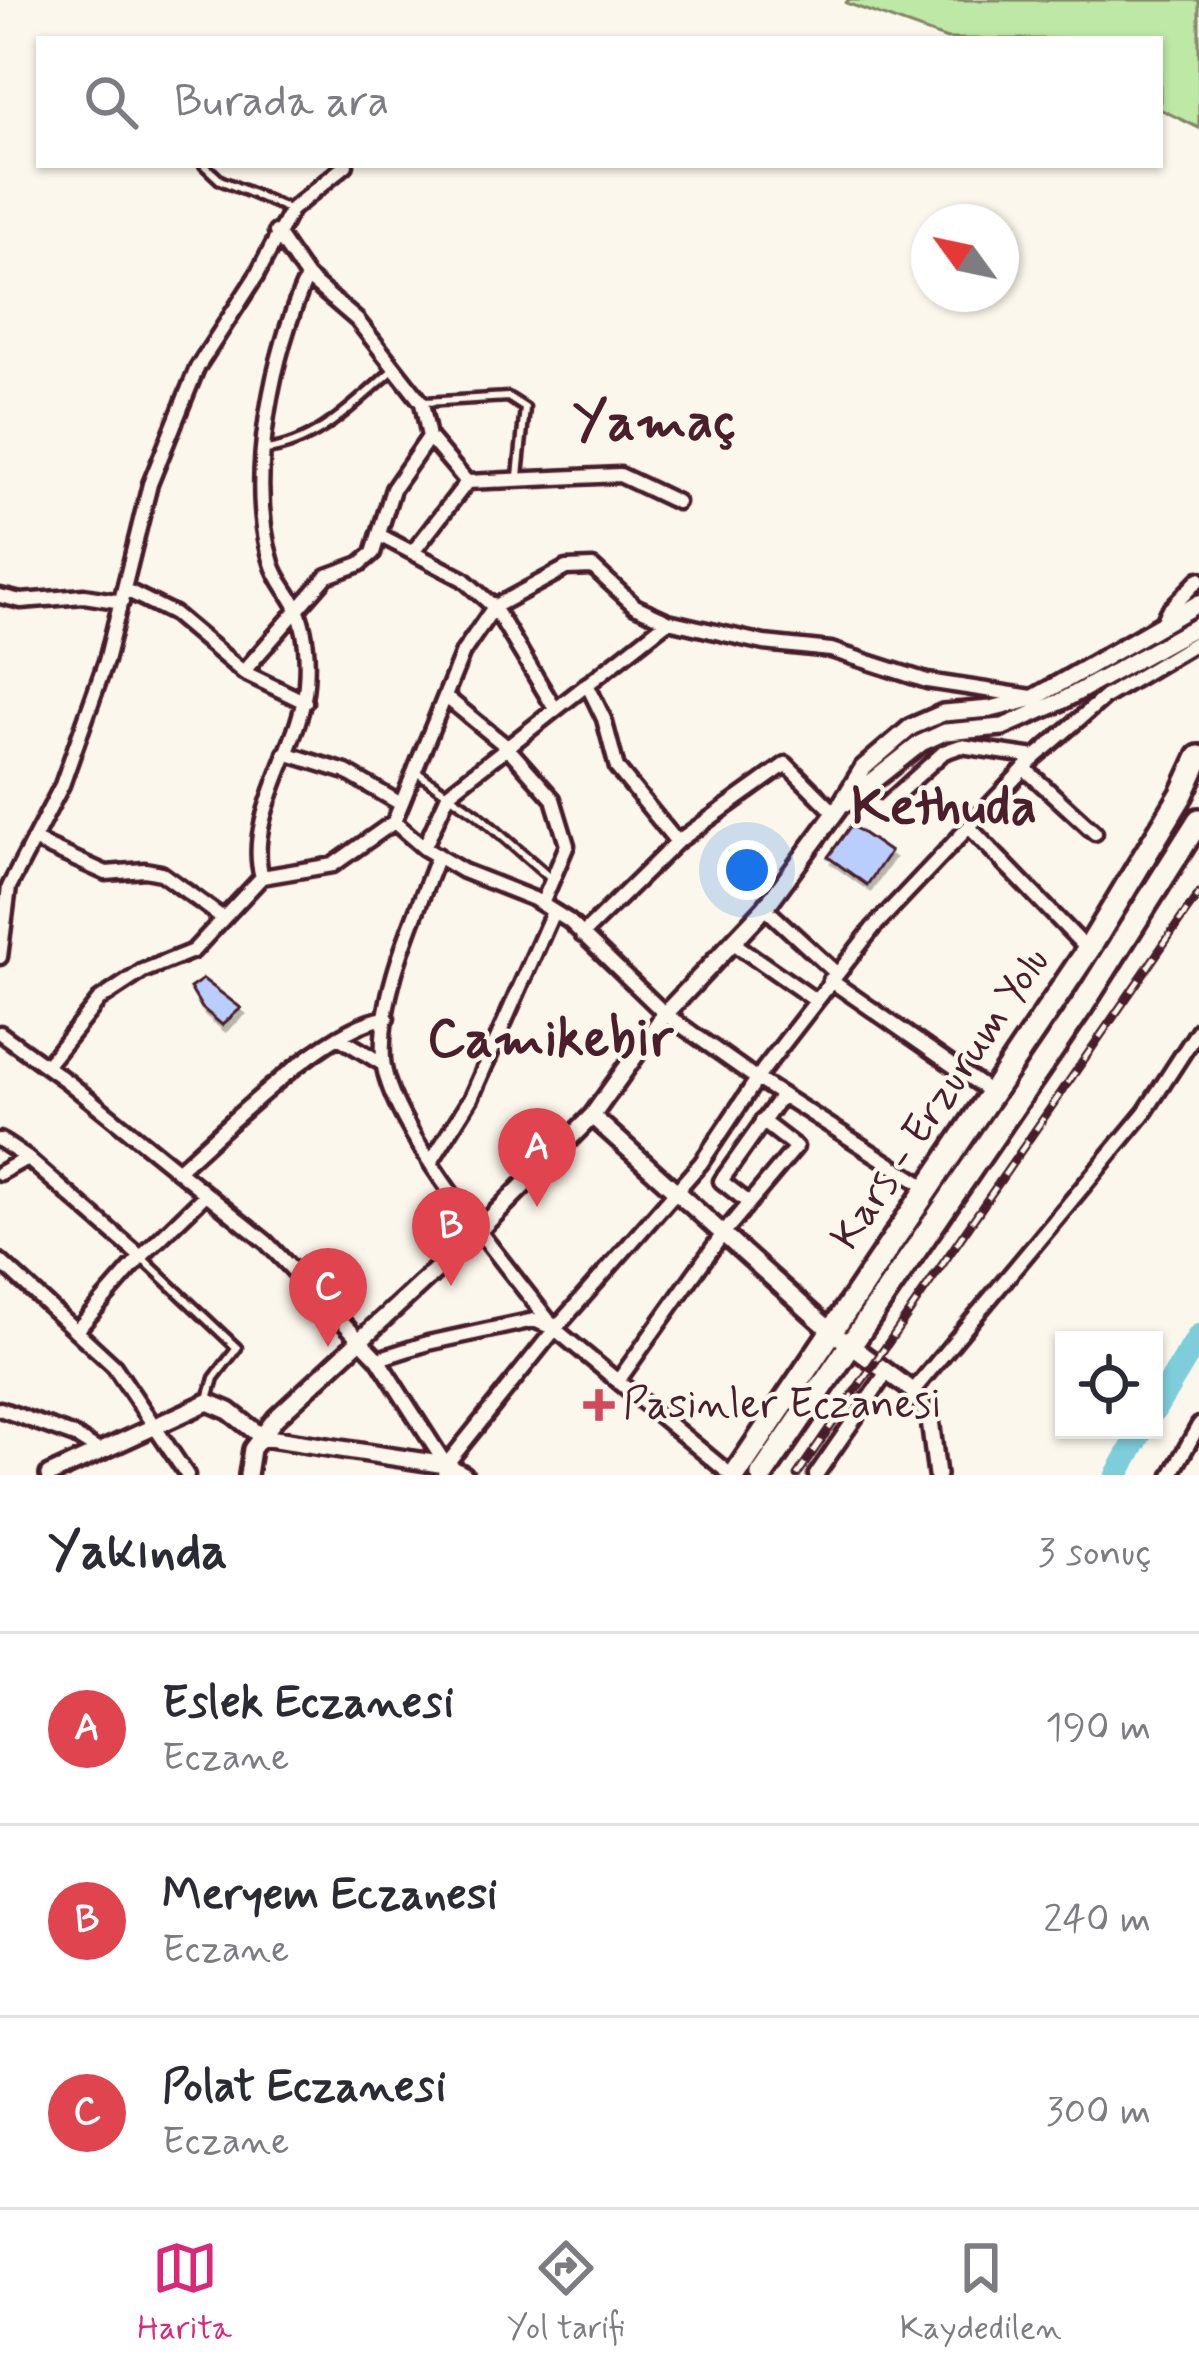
<!DOCTYPE html>
<html lang="tr">
<meta charset="utf-8">
<style>
:root{--surface:#fff;--page:#f7f7f7;--text:#2b2b33;--muted:#7c7c81;--line:#e1e1e2;--accent:#db2777}
body{margin:0;font-family:Mynerve,sans-serif;background:var(--page);color:var(--text)}
.controls{position:absolute;right:36px;bottom:36px;display:grid;overflow:hidden;border-radius:0px;box-shadow:0 3px 9px #0004}
.controls button{width:108px;height:108px;display:grid;place-items:center;padding:0;border:0;border-bottom:3px solid var(--line);background:var(--surface);color:var(--text);font:60px sans-serif}
.compass{position:absolute;left:911px;top:204px;width:108px;height:108px;border-radius:50%;background:var(--surface);box-shadow:0 3px 9px #0004;rotate:303deg}
.you{position:absolute;left:747px;top:870px;width:42px;height:42px;margin:-30px;border:9px solid #fff;border-radius:50%;background:#1a73e8;box-shadow:0 0 0 18px #1a73e833}
.badge{display:grid;place-items:center;width:78px;height:78px;border-radius:50%;background:var(--accent);color:#fff;font-size:39px;font-weight:700}
.pin{position:absolute;translate:-50% -99px;filter:drop-shadow(0 3px 6px #0008)}
.pin::after{content:'';position:absolute;top:63px;width:42px;height:36px;background:inherit;clip-path:polygon(0 0,100% 0,50% 100%)}
.list{margin:0;padding:0;list-style:none}
h2{display:flex;justify-content:space-between;align-items:center;height:156px;margin:0;padding:0 48px;font-size:51px}
h2 small{font-size:39px;font-weight:400;color:var(--muted)}
.list li{display:grid;grid-template-columns:78px 1fr auto;gap:36px;align-items:center;box-sizing:border-box;height:192px;padding:0 48px;border-top:3px solid var(--line)}
.list b{display:block;font-size:45px;white-space:nowrap}
.list p{margin:0;font-size:39px;white-space:nowrap;color:var(--muted)}
.list em{font-size:39px;font-style:normal;color:var(--muted)}
.icon{flex:none;width:66px;height:66px;fill:none;stroke:currentColor;stroke-width:2;stroke-linecap:round;stroke-linejoin:round}
.map{position:relative;flex:none;width:1199px;height:1475px;overflow:hidden}
.search{position:absolute;background:var(--surface);box-shadow:0 3px 9px #0004;left:36px;right:36px;top:36px;height:132px;display:flex;align-items:center;gap:30px;box-sizing:border-box;padding:0 42px;border-radius:0px;color:var(--muted);font-size:45px}
.sheet{height:732px;background:var(--surface)}
nav{display:flex;justify-content:space-around;align-items:center;box-sizing:border-box;height:168px;border-top:3px solid var(--line);background:var(--surface);font-size:33px;color:var(--muted)}
nav a{display:grid;justify-items:center;gap:6px}
nav .on{color:var(--accent)}
.map>svg:first-child{display:block}
.green{fill:#bde8a5;stroke:#848468;stroke-width:3}
.lines{fill:none;stroke-linecap:round;stroke-linejoin:round}
.river{stroke:#7ecdda;stroke-width:24}
.building{fill:#bacefd;stroke:#4a1f2b;stroke-width:3;filter:url(#shadow)}
.service-casing{stroke:#4a1f2b;stroke-width:15}
.minor-casing{stroke:#4a1f2b;stroke-width:21}
.tertiary-casing{stroke:#4a1f2b;stroke-width:24}
.trunk-casing{stroke:#4a1f2b;stroke-width:30}
.service{stroke:#fbf7ec;stroke-width:6}
.minor{stroke:#fbf7ec;stroke-width:12}
.tertiary{stroke:#fbf7ec;stroke-width:15}
.trunk{stroke:#fbf7ec;stroke-width:21}
.rail-casing{stroke:#4a1f2b;stroke-width:9}
.rail{stroke:#fbf7ec;stroke-width:4.5;stroke-dasharray:14;stroke-linecap:butt}
.poi-dot{fill:#d1495b;stroke:#fbf7ec;stroke-width:4.5}
.labels{text-anchor:middle;dominant-baseline:central;stroke-width:9;stroke-linejoin:round;paint-order:stroke}
.street-label{font-size:42px;fill:#4a1f2b;stroke:#fbf7ec}
.poi-label{font-size:42px;fill:#4a1f2b;stroke:#fbf7ec;text-anchor:start}
.district-label{font-size:54px;font-weight:bold;fill:#4a1f2b;stroke:#fbf7ec}
</style>
<div class="map">
<svg width="1199" height="1475" viewBox="0 0 1199 1475">
<defs>
<filter id="shadow"><feDropShadow dx="3.5" dy="6" stdDeviation="0" flood-color="#0004"/></filter>
</defs>
<rect width="100%" height="100%" fill="#fbf7ec"/>
<filter id="ink" filterUnits="userSpaceOnUse"><feTurbulence type="fractalNoise" baseFrequency=".00833" numOctaves="2"/><feDisplacementMap in="SourceGraphic" scale="24" xChannelSelector="R" yChannelSelector="G"/><feConvolveMatrix kernelMatrix="1 2 1 2 8 2 1 2 1" color-interpolation-filters="sRGB"/></filter>
<g filter="url(#ink)">
<!-- green -->
<path class="green" d="M848,0h351v128l-39,-19v-70h-213l-101,-36z"/>
<g class="lines">
<!-- river -->
<path class="river" d="M1154,1410l45,-74
M1117,1475l25,-45"/>
</g>
<!-- building -->
<path class="building" d="M851,825l39,27 -23,33 -39,-28z
M203,979l38,29 -19,17 -20,-17 -12,-20z"/>
<g class="lines">
<defs>
<path id="service" d="M204,165l16,15 71,30
M425,402l83,-5 17,11 -7,68
M265,450c52,-6 90,-47 128,-80
M415,771l62,43 73,64
M142,1258l95,90 -23,30 -6,21"/>
<path id="minor" d="M276,232l31,45 50,43 65,83 7,34 38,45
M381,536l82,43 31,28 72,-39 27,-1 42,39 33,15 96,22 67,7 96,31 105,16
M413,552l54,-70 153,-7 57,27
M126,590l48,24 69,58 62,30
M0,596l21,5 63,-5 38,6
M1161,625l6,-13 32,-33
M243,672l84,-96 33,-12 13,-11 20,-64 36,-52
M587,684l17,35 13,49 60,74
M445,696l62,51 46,52 14,46 -25,59
M285,753l61,19 55,32
M1024,768l71,65
M856,796l25,13 63,-57 17,-6 74,11
M394,822l30,26 39,23 71,28 35,22 96,93 92,65 172,110
M969,827l119,123
M33,840l73,33 39,-3 16,3 62,45
M424,848l25,-55 219,-172
M438,855c-23,63 -59,136 -55,204 4,67 129,213 172,270
M262,877c-18,-60 40,-133 44,-193 2,-26 0,-58 -12,-81 -7,-13 -18,-25 -22,-40 -26,-81 0,-210 35,-286
M765,908l71,65
M582,935l95,-93 109,-78 49,49
M732,942l83,58
M0,957l9,-70 53,-102 44,-124 44,-177 47,-116 60,-93 34,-65 55,-45
M830,980l162,113
M0,1033l68,49 198,160 112,117 68,106
M340,1038l43,26
M46,1066l53,-66 44,-29 50,-20 69,-74 71,-12 61,-43 69,-170 31,-45 61,102
M0,1140l27,18 114,99
M431,1162l40,-64 82,-186
M177,1171c46,-40 152,-148 210,-153
M0,1173l27,-15
M749,1203l-28,-22 61,-86
M0,1261l114,105 73,109
M77,1330l64,-73 64,-62
M378,1359l50,-16 106,-23 21,9 176,146
M618,1381l104,-146 74,-88 -34,-26
M913,1391l232,-279 54,-83
M0,1409l75,27 24,15
M444,1475l2,-10 109,-136 146,-166 62,-93 110,-142 162,-171 70,-60 94,-56
M816,1475l71,-103
M1171,1475l28,-50"/>
<path id="tertiary" d="M845,803l76,-60 24,-11 58,-5 57,-25 139,-77
M592,1116l239,215 82,60 17,28 7,56
M49,1475l159,-73 21,9 33,26 184,28 18,10
M248,1475l4,-26 24,-31 203,-188 113,-114 73,-102 100,-106 73,-99 25,-41 48,-41 32,-14 48,-4 43,-11 165,-95"/>
<path id="trunk" d="M735,1475l353,-525 94,-156 17,-37
M762,1475l321,-471 116,-184"/>
</defs>
<!-- service casing -->
<use href="#service" class="service-casing"/>
<!-- minor casing -->
<use href="#minor" class="minor-casing"/>
<!-- tertiary casing -->
<use href="#tertiary" class="tertiary-casing"/>
<!-- trunk casing -->
<use href="#trunk" class="trunk-casing"/>
<!-- service -->
<use href="#service" class="service"/>
<!-- minor -->
<use href="#minor" class="minor"/>
<!-- tertiary -->
<use href="#tertiary" class="tertiary"/>
<!-- trunk -->
<use href="#trunk" class="trunk"/>
<defs>
<path id="rail" d="M797,1475l402,-582"/>
</defs>
<!-- rail casing -->
<use href="#rail" class="rail-casing"/>
<!-- rail -->
<use href="#rail" class="rail"/>
</g>
</g>
<!-- markers -->
<path class="poi-dot" d="M593 1387h12v12h12v12h-12v12h-12v-12h-12v-12h12z"/>
<g class="labels">
<!-- street labels -->
<g class="street-label">
<text transform="translate(941 1099) rotate(-56)">Kars - Erzurum Yolu</text>
</g>
<!-- poi labels -->
<g class="poi-label">
<text x="623" y="1405">Pasinler Eczanesi</text>
</g>
<!-- district labels -->
<g class="district-label">
<text x="654" y="423">Yamaç</text>
<text x="944" y="808">Kethuda</text>
<text x="550" y="1040">Camikebir</text>
</g>
</g>
</svg>
<div class="controls">
<button><svg class="icon" aria-label="locate" viewBox="0 0 24 24"><circle cx="12" cy="12" r="6"/><path d="M12 2v4M12 18v4M2 12h4M18 12h4"/></svg></button>
</div>
<svg class="compass" viewBox="-18 -18 36 36"><path d="M0-13l5 13h-10z" fill="#e53935"/><path d="M0 13l5-13h-10z" fill="#7c7c81"/></svg>
<div class="you"></div>
<div class="pin badge" style="left:537px;top:1207px;background:#e0444e">A</div>
<div class="pin badge" style="left:451px;top:1286px;background:#e0444e">B</div>
<div class="pin badge" style="left:328px;top:1347px;background:#e0444e">C</div>
<div class="search"><svg class="icon" aria-label="search" viewBox="0 0 24 24"><circle cx="10" cy="10" r="6"/><path d="M15 15l6 6"/></svg>Burada ara</div>
</div>
<section class="sheet">
<h2>Yakında<small>3 sonuç</small></h2>
<ul class="list">
<li><span class="badge" style="background:#e0444e">A</span><div><b>Eslek Eczanesi</b><p>Eczane</p></div><em>190 m</em></li>
<li><span class="badge" style="background:#e0444e">B</span><div><b>Meryem Eczanesi</b><p>Eczane</p></div><em>240 m</em></li>
<li><span class="badge" style="background:#e0444e">C</span><div><b>Polat Eczanesi</b><p>Eczane</p></div><em>300 m</em></li>
</ul>
</section>
<nav>
<a class="on"><svg class="icon" aria-label="map" viewBox="0 0 24 24"><path d="M3 6l6-2 6 2 6-2v14l-6 2-6-2-6 2zM9 4v14M15 6v14"/></svg>Harita</a>
<a><svg class="icon" aria-label="directions" viewBox="0 0 24 24"><path d="M12 3l9 9-9 9-9-9zM9 14v-3h6M13 9l2 2-2 2"/></svg>Yol tarifi</a>
<a><svg class="icon" aria-label="saved" viewBox="0 0 24 24"><path d="M7 4h10v16l-5-4-5 4z"/></svg>Kaydedilen</a>
</nav>
